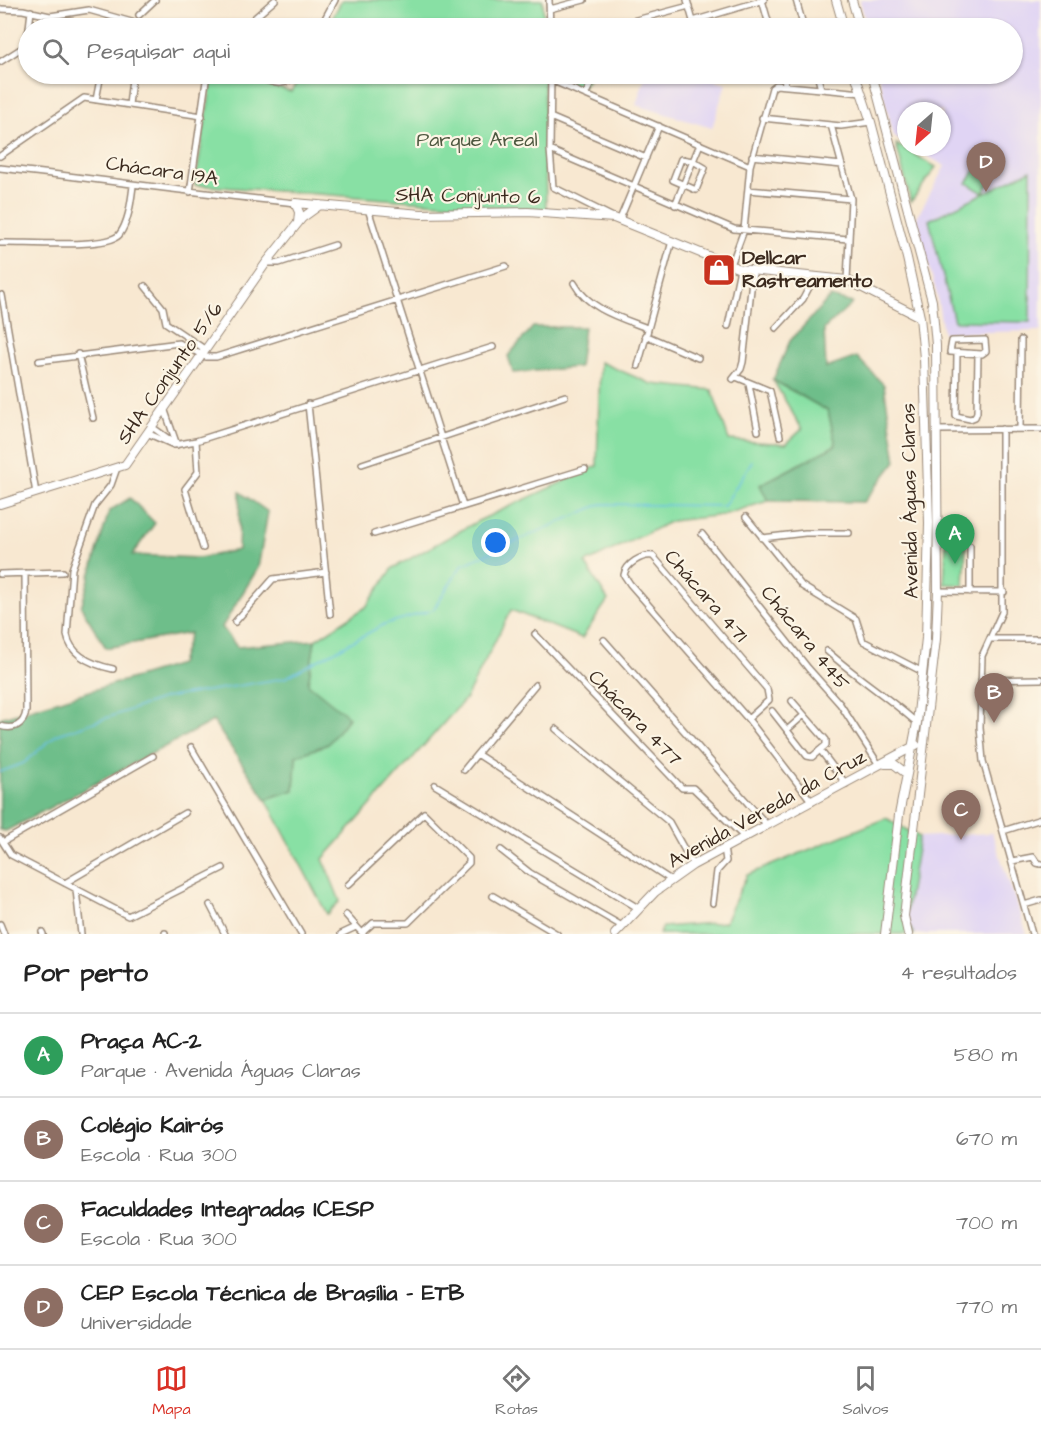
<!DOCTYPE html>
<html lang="pt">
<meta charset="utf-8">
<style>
:root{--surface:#fff;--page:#f2f2f2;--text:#222;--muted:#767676;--line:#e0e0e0;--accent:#d93025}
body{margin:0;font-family:"Architects Daughter",sans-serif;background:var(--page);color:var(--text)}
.compass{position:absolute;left:897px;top:102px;width:54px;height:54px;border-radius:50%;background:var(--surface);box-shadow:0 2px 4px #0004;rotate:207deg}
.you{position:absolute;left:496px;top:543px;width:21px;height:21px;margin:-15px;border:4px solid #fff;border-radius:50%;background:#1a73e8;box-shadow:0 0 0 9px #1a73e833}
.badge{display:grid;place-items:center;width:39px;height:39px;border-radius:50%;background:var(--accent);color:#fff;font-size:20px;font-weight:700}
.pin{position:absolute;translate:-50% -50px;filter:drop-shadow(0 2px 3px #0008)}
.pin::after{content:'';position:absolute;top:32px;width:21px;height:18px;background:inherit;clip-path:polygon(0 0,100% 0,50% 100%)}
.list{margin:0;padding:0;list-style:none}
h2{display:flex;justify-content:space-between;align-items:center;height:78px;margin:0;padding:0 24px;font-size:26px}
h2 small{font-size:20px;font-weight:400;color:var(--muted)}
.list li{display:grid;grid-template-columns:39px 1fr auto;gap:18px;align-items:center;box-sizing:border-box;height:84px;padding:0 24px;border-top:2px solid var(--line)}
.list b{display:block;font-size:22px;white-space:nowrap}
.list p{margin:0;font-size:20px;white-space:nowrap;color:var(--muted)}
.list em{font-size:20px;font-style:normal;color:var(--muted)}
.icon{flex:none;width:33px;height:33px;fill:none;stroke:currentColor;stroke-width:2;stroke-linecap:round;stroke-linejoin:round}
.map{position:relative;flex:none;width:1041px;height:934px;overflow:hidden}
.search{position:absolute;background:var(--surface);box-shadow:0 2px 4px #0004;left:18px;right:18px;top:18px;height:66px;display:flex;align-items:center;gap:15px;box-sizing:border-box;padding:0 21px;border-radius:33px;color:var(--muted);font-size:22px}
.sheet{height:414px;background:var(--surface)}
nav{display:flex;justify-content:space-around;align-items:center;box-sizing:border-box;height:84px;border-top:2px solid var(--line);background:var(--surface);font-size:16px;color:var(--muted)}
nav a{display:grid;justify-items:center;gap:3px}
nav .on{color:var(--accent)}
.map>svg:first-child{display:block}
.built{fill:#e0d4f4}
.green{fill:#88e0a4;stroke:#628561;stroke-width:1.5}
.forest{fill:#6ebe8a;stroke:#547454;stroke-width:1.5}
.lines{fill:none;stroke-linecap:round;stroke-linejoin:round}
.stream{stroke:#68c0e6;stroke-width:1.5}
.street-casing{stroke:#9a8978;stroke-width:8}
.secondary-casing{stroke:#9a8978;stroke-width:10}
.street{stroke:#fff;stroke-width:5}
.secondary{stroke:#fff;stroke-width:8}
.labels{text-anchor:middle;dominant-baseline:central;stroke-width:4.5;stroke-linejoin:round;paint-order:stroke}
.park-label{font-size:20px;fill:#4e5840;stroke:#fcf5e5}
.street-label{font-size:20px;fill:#3b2a1e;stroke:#fcf5e5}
.poi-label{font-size:20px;font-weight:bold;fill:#3b2a1e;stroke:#fcf5e5;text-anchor:start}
</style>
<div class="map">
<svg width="1041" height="934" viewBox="0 0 1041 934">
<rect width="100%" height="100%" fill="#fcf5e5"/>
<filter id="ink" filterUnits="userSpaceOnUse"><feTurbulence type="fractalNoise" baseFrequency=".0167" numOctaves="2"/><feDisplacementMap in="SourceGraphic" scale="12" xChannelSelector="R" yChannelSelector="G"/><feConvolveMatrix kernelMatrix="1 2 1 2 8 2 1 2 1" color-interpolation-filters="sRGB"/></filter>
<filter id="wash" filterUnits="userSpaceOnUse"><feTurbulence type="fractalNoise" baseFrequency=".008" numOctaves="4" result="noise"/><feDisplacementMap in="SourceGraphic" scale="24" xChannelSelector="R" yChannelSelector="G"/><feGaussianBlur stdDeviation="1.35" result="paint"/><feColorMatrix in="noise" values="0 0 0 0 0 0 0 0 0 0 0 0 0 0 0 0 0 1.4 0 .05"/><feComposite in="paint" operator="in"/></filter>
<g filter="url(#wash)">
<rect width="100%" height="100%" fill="#f8e8d1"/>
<!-- built -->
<path class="built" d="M860,0h181v331l-98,2 -6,-38 -21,-76 29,-53 -34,-19h31v-36h-36v33l-12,-7 -16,-63h134v-46h-145z
M646,74h50l30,9 -14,45 -76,-23z
M992,833l35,101h-113l-9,-14 14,-83z"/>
<!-- green -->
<path class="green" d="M342,0h201l1,28h-217z
M213,74h19l59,18 11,-18h242l2,137 -351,-26z
M554,74h37l-10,15 -25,-10z
M896,144l40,23 -25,35z
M981,161l16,11 -14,21 -16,-10z
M1031,170l-1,152 -76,-1 -25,-101z
M600,362l52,22 60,6 17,50 57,4 16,-15 -29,-49 55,31 8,34 -75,39 7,17 -45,14 -51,6 -87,42 23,37 -26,38 -71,-28 -45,88 -143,161 17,42 -13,13 -61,-115 28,-9 2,-34 32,-12 -20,-60 7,-44 51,-33 27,-39 85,-47 119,-55z
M946,543h20l-2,42 -20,-1z
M886,818l33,19 -14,83 9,14h-255l4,-7 62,-5 22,-47z"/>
<!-- forest -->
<path class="forest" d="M830,297l23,6 -29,26 2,39 31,-11 27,28 12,76 -32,41 -96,-1 -8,-16 76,-40 -8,-34 -55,-31 17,-39z
M533,327h51l-5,40 -66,6 -5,-17z
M240,492l28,20 -10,56 -36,59 15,20 78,-7 -7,44 41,33 -21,27 -32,12 -2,34 -28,9 -53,-78 -207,110 -6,-1v-112l180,-54 10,-31 -84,15 -25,-41 28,-96 21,-13 25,25 -23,32 67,3 39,-8z"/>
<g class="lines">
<!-- stream -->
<path class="stream" d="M0,772l24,-9 32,-28 109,-37 120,-20 100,-54 48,-14 29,-45 139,-61 123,2 28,-45"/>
</g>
</g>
<g filter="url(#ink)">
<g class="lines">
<defs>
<path id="street" d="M549,0l1,28
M687,0l6,21
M762,0l8,28
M796,0l8,28
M0,9l23,1 27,6 39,-6 64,18
M550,9l34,-9
M139,15l16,-15
M29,28l2,-17
M107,28l1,-5
M243,28l32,-28
M320,28l15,-28
M606,28l83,-22
M696,28l-3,-7 71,-21
M0,62l25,-16 3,-14
M249,74c16,5 35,18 46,0
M551,74l-1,76 3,37 58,29
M782,74l4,12
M551,80l199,86 22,-78 4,-3 45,4 -4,-15
M821,89l41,4
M585,95l11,-21
M96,100l5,-26
M129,105l3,-26
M550,117l96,41
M762,118l79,8 30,-4
M831,125l20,74 -4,81
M550,150l184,79 114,10
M0,156l84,-58 118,18
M752,156l90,9
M681,159l12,2 12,7 -9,22 -23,-10z
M0,168c98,11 196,25 295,35
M748,190l103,9
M190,192l17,-118
M675,205l25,-61
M368,209l95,297
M620,219l39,-93
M0,243c22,-1 106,6 119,-8 10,-13 12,-34 14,-49
M266,263h13l56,-18
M731,265l13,-35 6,-64
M574,283c14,26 47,35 73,45
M145,286l18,22 3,15 40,27
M2,295l34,198
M728,326l12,-57
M776,328l27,-29 12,-23
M645,335l53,23
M985,340l1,11 -4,3 -32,-2 2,-11z
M78,354l15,64
M957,354l-1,62 14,3 5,-2 2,-5 1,-58
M39,361l140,-18 27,14h10l290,-91
M638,366l34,-125
M736,377l34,14 10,45
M733,379l8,-10 2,-7 10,-91
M749,384l9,47
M308,404l22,210
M164,408l13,37
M152,427l21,15
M1002,429v183l-20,44 -2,71 3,34 49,173
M1020,429l1,-89
M936,430l105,-1
M147,433l27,12 22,-4 297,-94
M196,441l2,31 -13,17 18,59
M362,464l203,-68
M746,517l56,69 54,33 7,22 60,31
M374,534l211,-65
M702,534l106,134 32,36 39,61
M762,538l43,-5h44
M0,574l63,-2
M938,591l66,1
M970,592v-46
M235,622l38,-43 53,-7
M535,634l147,154h11l51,49
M991,639h50
M604,640l163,185
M827,651c29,26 61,46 90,72
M113,669c-19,-4 -42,-12 -46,-34l5,-66 23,-64 16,-20 6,-17
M981,680l60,-1
M535,685l-58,69 194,126
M792,701l34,39v5l-6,5
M772,711l35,45 5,1 8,-7 26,34
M748,719l21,-19 -2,-11 -114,-133c-11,-2 -27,8 -29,19l6,9 118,135 64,83
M0,726c13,4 24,0 26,-15l-1,-138
M556,729l113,93 24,43
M787,730l17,-15
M191,747l110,187
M464,770l13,-16
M435,785l203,123
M1003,831l38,-12
M0,838l11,17 117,61 95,-48
M3,842l150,-86
M501,850l29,23 92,53
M1012,861l21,-4 4,6 4,1
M65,883l120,-70
M348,885l76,-72 45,45v5l-61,60h-35l-11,10
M76,890l5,44
M493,896l64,38
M713,903l4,-32 9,-10 -2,-13
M210,905l15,29
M1024,905l17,-5
M346,915l17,19
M0,924l4,10
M42,932l1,2
M165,933v1
M341,934l15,-7"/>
<path id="secondary" d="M836,0l8,28
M852,0l8,28
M855,74l16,48 36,136 13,59 4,41 5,165 -3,115 -9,85 -18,92 -14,119
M872,74l60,227 4,44 2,246 -2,48 -32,277 4,18
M298,223l1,-11 -4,-9 126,11 107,-2 86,6 126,51 107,11 73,37
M0,504l125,-39 141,-202 36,-45 18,-13
M885,764h9l13,10
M615,934l40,-42 38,-27 223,-120"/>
</defs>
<!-- street casing -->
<use href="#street" class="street-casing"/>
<!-- secondary casing -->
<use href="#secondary" class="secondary-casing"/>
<!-- street -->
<use href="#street" class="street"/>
<!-- secondary -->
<use href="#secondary" class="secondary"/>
</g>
</g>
<!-- icons -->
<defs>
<symbol id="shop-square" viewBox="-11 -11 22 22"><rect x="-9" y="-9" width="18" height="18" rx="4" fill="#c8321e" stroke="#fcf5e5"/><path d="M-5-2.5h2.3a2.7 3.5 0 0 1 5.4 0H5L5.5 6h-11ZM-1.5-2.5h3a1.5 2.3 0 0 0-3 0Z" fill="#fff"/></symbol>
</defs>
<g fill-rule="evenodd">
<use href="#shop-square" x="700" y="251" width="38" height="38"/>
</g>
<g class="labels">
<!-- park labels -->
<g class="park-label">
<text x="477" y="140">Parque Areal</text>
</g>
<!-- street labels -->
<g class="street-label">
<text transform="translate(162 171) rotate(8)">Chácara 19A</text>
<text transform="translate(468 196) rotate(1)">SHA Conjunto 6</text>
<text transform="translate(170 373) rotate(-55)">SHA Conjunto 5/6</text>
<text transform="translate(910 501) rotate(-91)">Avenida Águas Claras</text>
<text transform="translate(706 596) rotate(49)">Chácara 471</text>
<text transform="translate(805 638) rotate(51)">Chácara 445</text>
<text transform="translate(635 718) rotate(46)">Chácara 477</text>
<text transform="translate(767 809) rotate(-29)">Avenida Vereda da Cruz</text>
</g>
<!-- poi labels -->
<g class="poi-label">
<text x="742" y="258">Dellcar<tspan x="742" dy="23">Rastreamento</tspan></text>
</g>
</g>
</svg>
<svg class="compass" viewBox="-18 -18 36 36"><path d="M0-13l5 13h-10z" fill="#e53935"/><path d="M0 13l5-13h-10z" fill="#767676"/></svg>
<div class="you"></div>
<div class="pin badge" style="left:955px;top:564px;background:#2e9e5b">A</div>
<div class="pin badge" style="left:994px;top:723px;background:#8d6e63">B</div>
<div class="pin badge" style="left:961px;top:840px;background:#8d6e63">C</div>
<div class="pin badge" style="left:986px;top:192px;background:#8d6e63">D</div>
<div class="search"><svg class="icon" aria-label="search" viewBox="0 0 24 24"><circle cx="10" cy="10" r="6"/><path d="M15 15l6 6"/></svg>Pesquisar aqui</div>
</div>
<section class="sheet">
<h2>Por perto<small>4 resultados</small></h2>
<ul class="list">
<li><span class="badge" style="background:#2e9e5b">A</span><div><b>Praça AC-2</b><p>Parque · Avenida Águas Claras</p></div><em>580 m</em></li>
<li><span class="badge" style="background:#8d6e63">B</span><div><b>Colégio Kairós</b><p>Escola · Rua 300</p></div><em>670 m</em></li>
<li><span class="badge" style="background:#8d6e63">C</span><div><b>Faculdades Integradas ICESP</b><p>Escola · Rua 300</p></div><em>700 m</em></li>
<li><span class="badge" style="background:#8d6e63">D</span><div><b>CEP Escola Técnica de Brasília - ETB</b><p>Universidade</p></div><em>770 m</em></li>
</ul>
</section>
<nav>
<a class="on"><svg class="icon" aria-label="map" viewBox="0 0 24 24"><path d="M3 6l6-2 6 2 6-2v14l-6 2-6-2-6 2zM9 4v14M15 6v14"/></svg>Mapa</a>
<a><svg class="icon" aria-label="directions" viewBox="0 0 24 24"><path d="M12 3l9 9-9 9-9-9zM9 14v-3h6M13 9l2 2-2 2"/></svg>Rotas</a>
<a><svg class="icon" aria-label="saved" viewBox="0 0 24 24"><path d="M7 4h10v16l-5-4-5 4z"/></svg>Salvos</a>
</nav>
